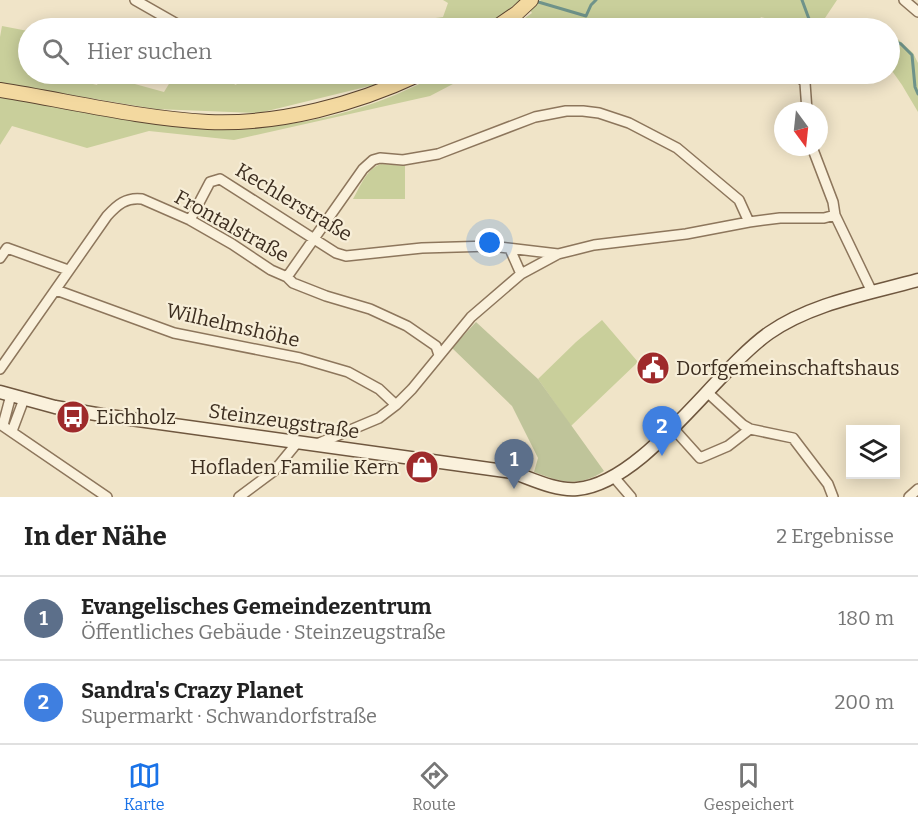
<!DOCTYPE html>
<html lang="de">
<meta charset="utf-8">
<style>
:root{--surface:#fff;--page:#f6f6f6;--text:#222;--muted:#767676;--line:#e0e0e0;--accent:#1a73e8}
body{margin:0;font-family:Bitter,serif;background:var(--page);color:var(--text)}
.controls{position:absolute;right:18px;bottom:18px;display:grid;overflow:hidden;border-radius:0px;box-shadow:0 3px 15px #0003}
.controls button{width:54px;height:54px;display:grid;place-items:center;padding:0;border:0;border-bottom:2px solid var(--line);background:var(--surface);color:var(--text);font:30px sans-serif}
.compass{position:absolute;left:774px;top:102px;width:54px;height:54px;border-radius:50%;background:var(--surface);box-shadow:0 3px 15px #0003;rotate:165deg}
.you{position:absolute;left:490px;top:243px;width:21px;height:21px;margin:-15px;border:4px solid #fff;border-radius:50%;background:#1a73e8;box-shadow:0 0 0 9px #1a73e833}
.badge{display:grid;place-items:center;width:39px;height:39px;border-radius:50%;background:var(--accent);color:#fff;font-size:20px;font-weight:700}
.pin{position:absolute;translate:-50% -50px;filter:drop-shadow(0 2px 3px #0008)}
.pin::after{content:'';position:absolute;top:32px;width:21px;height:18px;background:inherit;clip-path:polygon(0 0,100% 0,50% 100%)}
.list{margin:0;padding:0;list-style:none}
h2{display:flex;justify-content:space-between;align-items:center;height:78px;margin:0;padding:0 24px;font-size:26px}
h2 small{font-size:20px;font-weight:400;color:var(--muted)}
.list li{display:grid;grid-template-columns:39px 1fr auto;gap:18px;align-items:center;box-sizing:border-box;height:84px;padding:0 24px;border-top:2px solid var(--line)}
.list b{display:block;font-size:22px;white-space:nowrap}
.list p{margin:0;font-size:20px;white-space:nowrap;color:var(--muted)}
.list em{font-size:20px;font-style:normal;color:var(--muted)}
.icon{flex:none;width:33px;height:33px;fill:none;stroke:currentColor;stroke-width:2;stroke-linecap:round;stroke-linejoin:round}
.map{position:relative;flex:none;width:918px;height:497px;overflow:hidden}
.search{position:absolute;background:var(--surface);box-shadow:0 3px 15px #0003;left:18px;right:18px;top:18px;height:66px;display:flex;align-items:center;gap:15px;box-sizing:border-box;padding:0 21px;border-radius:33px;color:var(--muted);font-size:22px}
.sheet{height:246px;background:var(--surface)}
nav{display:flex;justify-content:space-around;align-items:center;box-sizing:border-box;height:84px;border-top:2px solid var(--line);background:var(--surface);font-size:16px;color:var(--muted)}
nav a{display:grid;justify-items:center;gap:3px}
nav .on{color:var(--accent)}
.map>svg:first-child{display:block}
.green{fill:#c9cf9b}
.cemetery{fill:#bfc49a}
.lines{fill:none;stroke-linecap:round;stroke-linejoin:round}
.stream{stroke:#6f938a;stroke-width:3}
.street-casing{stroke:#8d765c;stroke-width:12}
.secondary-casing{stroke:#6f573f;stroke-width:15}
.primary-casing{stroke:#5b4430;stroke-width:16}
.street{stroke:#faf1dc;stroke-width:9}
.secondary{stroke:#faf1dc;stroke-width:12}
.primary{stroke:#f3d9a0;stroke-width:14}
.labels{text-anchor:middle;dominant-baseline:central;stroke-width:4.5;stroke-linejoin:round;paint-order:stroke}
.street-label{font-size:20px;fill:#3d2e20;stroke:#f7eed8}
.poi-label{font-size:20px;fill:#3d2e20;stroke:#f7eed8;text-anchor:start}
</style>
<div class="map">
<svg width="918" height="497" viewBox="0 0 918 497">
<rect width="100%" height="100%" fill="#f0e4c8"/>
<!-- green -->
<path class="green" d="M443,0h78l-36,28h-71l-1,-7 30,-4 5,-14z
M541,0h296l-14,21 16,3 12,-6 16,10h12h-81l-37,-11 -7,11h-243l21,-15 -2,-3z
M2,26l26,5v43h32v2l37,9 5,-10 62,17 11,-18h39l22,11 7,-11h160l-17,8 -127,31 -104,-4 -155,-26v-46z
M890,32l23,21 5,10v49l-16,-27 -12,-17z
M439,74h33l-42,22 -196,44 -85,-9 -62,17 -75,-22 -12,19v-50l235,32c69,2 143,-20 204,-53z
M381,164l24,2v33h-52c7,-12 14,-31 28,-35z
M602,320l36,42 -67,64 -33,-47 38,-37z"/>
<!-- cemetery -->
<path class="cemetery" d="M476,322l62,57 66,92c-26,17 -43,11 -70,1l4,-14 -26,-52 -60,-58z"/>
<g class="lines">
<!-- stream -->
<path class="stream" d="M802,0l7,19 21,9
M535,1l51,15 5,-11 5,-5
M890,40l11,4 11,11 3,32 3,7"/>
<defs>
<path id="street" d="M135,0l49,28
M904,0l14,12
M798,74l7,9 2,28
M812,147l21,55 2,13 37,77
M190,220l20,-38 10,-3 116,74 10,3 76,-8 69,-2 67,8
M510,249l11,25
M0,258l7,-10 61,22
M287,277l76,-108 10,-9 7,-2 23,2 35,-6 97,-37 31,-6h17l16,2 30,10 48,25 62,52 10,22
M56,290l118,43 126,25 48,14 31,17 17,16
M0,369l107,-153c10,-11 19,-19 35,-17l48,21 42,24 39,26 16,7 6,6 33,13 44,13 37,17 29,20 3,9
M707,392l36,33 7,4 43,9 35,46 5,13
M0,424l107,73
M3,425l8,-30
M673,428l27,30 28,-12 22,-17
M12,431l12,-32
M317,444l62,-26 17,-13 16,-16 59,-72 50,-43 37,-20 36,-9 92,-11 63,-12 31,-4h44l11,-3
M613,476l18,21
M239,497l35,-26 23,-28
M909,497l9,-8"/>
<path id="secondary" d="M0,392l55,15 47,8 410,57c20,7 44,19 65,17 67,-6 137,-117 192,-156 43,-30 99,-39 149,-53"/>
<path id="primary" d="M495,28l22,-15 14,-13
M0,90c69,11 138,28 208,32 72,3 148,-18 212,-48"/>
</defs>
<!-- street casing -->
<use href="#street" class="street-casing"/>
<!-- secondary casing -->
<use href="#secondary" class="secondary-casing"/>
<!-- primary casing -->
<use href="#primary" class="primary-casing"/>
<!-- street -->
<use href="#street" class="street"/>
<!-- secondary -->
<use href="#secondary" class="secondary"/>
<!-- primary -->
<use href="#primary" class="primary"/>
</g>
<!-- icons -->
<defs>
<symbol id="civic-disc" viewBox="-11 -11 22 22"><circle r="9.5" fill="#9e2a2b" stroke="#f7eed8"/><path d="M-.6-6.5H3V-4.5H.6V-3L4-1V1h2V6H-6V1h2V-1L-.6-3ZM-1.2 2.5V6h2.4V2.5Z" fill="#fff"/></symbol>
<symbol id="bus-disc" viewBox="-11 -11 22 22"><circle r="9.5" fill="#9e2a2b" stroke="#f7eed8"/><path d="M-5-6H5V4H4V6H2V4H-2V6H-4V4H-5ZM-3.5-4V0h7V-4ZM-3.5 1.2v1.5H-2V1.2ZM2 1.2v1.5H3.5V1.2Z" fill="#fff"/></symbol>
<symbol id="shop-disc" viewBox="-11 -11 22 22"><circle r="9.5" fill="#9e2a2b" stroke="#f7eed8"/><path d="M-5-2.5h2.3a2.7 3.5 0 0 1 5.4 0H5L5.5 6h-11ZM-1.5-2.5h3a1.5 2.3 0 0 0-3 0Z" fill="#fff"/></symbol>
</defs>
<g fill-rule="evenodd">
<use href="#civic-disc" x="634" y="349" width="38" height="38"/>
<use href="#bus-disc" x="54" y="398" width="38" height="38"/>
<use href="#shop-disc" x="403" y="448" width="38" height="38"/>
</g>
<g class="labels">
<!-- street labels -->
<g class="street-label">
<text transform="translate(294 202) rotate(31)">Kechlerstraße</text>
<text transform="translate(232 226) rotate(29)">Frontalstraße</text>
<text transform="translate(233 325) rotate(13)">Wilhelmshöhe</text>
<text transform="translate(284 421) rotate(8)">Steinzeugstraße</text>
</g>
<!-- poi labels -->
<g class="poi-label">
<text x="676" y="368">Dorfgemeinschaftshaus</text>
<text x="96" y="417">Eichholz</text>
<text x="399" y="467" text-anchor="end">Hofladen Familie Kern</text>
</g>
</g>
</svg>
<div class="controls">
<button><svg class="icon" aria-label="layers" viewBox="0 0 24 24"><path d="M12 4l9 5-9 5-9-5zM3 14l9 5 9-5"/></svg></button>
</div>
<svg class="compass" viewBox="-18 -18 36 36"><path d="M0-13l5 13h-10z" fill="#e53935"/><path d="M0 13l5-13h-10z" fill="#767676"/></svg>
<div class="you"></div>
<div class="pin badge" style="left:514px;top:489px;background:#5c6f8a">1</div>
<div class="pin badge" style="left:662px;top:456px;background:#3f7fe0">2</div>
<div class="search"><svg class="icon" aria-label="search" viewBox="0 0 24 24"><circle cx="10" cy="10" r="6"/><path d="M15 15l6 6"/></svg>Hier suchen</div>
</div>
<section class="sheet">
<h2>In der Nähe<small>2 Ergebnisse</small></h2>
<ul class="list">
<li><span class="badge" style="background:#5c6f8a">1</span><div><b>Evangelisches Gemeindezentrum</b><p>Öffentliches Gebäude · Steinzeugstraße</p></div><em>180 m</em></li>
<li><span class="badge" style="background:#3f7fe0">2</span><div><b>Sandra's Crazy Planet</b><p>Supermarkt · Schwandorfstraße</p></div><em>200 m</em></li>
</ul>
</section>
<nav>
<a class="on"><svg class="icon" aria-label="map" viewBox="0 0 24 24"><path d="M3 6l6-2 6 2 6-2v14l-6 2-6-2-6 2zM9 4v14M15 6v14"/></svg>Karte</a>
<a><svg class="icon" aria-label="directions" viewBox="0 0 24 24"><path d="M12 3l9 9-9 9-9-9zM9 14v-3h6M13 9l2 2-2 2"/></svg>Route</a>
<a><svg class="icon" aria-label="saved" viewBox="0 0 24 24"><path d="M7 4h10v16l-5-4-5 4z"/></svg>Gespeichert</a>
</nav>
